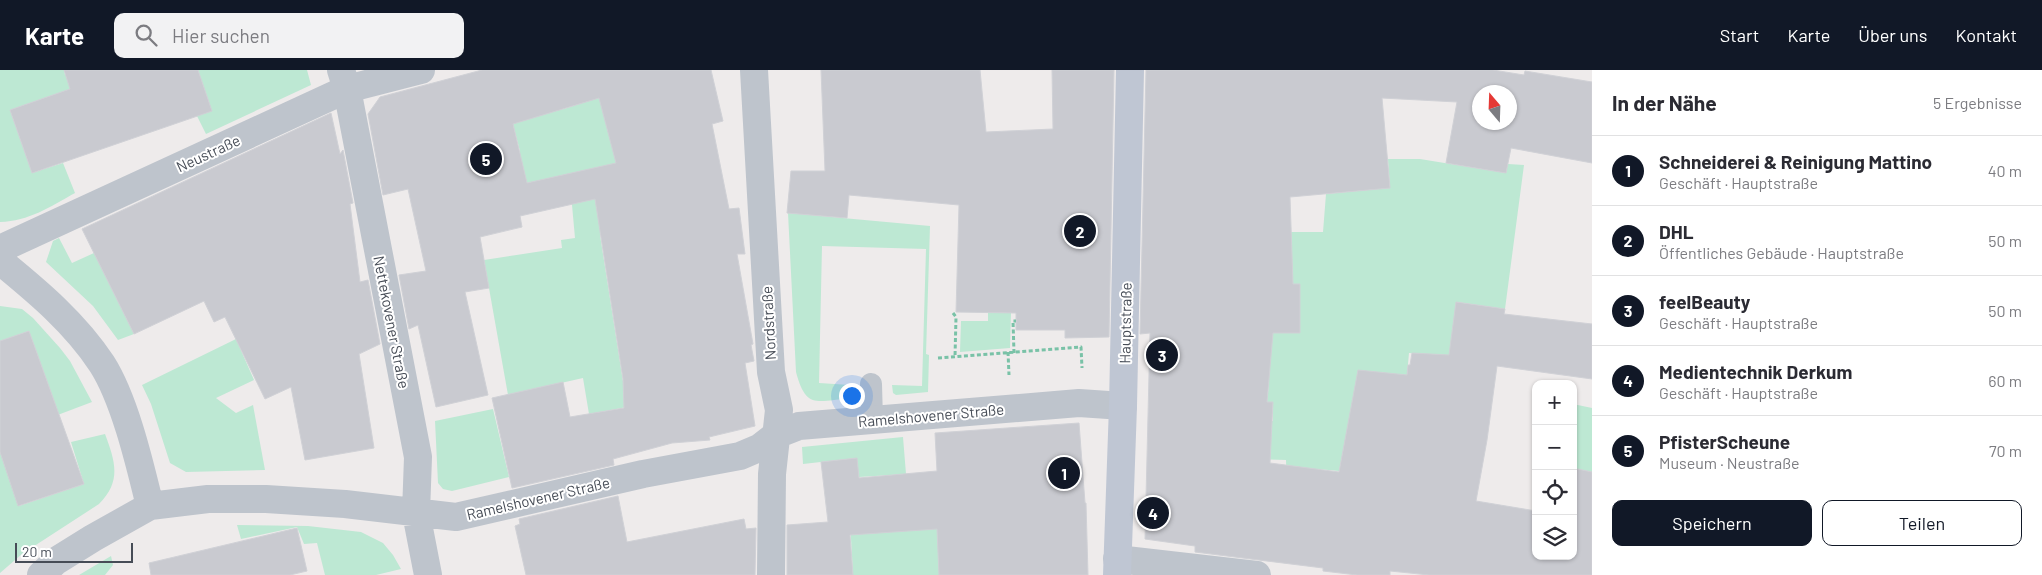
<!DOCTYPE html>
<html lang="de">
<meta charset="utf-8">
<style>
:root{--surface:#fff;--page:#f2f2f3;--text:#2b2b33;--muted:#7c7c81;--line:#e1e1e2;--accent:#111827}
body{margin:0;font-family:Barlow,sans-serif;background:var(--page);color:var(--text)}
.controls{position:absolute;right:15px;bottom:15px;display:grid;overflow:hidden;border-radius:10px;box-shadow:0 1px 4px #0004}
.controls button{width:45px;height:45px;display:grid;place-items:center;padding:0;border:0;border-bottom:1px solid var(--line);background:var(--surface);color:var(--text);font:25px sans-serif}
.compass{position:absolute;left:1472px;top:15px;width:45px;height:45px;border-radius:50%;background:var(--surface);box-shadow:0 1px 4px #0004;rotate:341deg}
.scale{position:absolute;left:15px;bottom:12px;width:118px;box-sizing:border-box;padding-left:5px;border:2px solid #464c56;border-top:0;font-size:14px;line-height:18px;white-space:nowrap;color:#464c56;-webkit-text-stroke:4px #fff;paint-order:stroke}
.you{position:absolute;left:851px;top:325px;width:18px;height:18px;margin:-12px;border:4px solid #fff;border-radius:50%;background:#1a73e8;box-shadow:0 0 0 8px #1a73e833}
.badge{display:grid;place-items:center;width:32px;height:32px;border-radius:50%;background:var(--accent);color:#fff;font-size:16px;font-weight:700}
.pin{position:absolute;translate:-50% -50%;border:2px solid #fff;box-shadow:0 1px 5px #0006}
.list{margin:0;padding:0;list-style:none}
h2{display:flex;justify-content:space-between;align-items:center;height:65px;margin:0;padding:0 20px;font-size:21px}
h2 small{font-size:16px;font-weight:400;color:var(--muted)}
.list li{display:grid;grid-template-columns:32px 1fr auto;gap:15px;align-items:center;box-sizing:border-box;height:70px;padding:0 20px;border-top:1px solid var(--line)}
.list b{display:block;font-size:19px;white-space:nowrap}
.list p{margin:0;font-size:16px;white-space:nowrap;color:var(--muted)}
.list em{font-size:16px;font-style:normal;color:var(--muted)}
.actions{display:flex;gap:10px;padding:15px 20px}
.actions a{flex:1;padding:11px 0;border:1px solid var(--accent);border-radius:10px;text-align:center;font-size:18px;color:var(--accent)}
.actions .main{background:var(--accent);color:#fff}
.icon{flex:none;width:28px;height:28px;fill:none;stroke:currentColor;stroke-width:2;stroke-linecap:round;stroke-linejoin:round}
.map{position:relative;flex:none;width:1592px;height:505px;overflow:hidden}
header{display:flex;align-items:center;gap:30px;box-sizing:border-box;height:70px;padding:0 25px;background:var(--accent);color:#fff}
header strong{font-size:24px}
nav{display:flex;gap:28px;margin-inline-start:auto;font-size:18px}
.search{width:350px;height:45px;background:var(--page);display:flex;align-items:center;gap:12px;box-sizing:border-box;padding:0 18px;border-radius:10px;color:var(--muted);font-size:19px}
main{display:flex}
aside{flex:1;background:var(--surface)}
.map>svg:first-child{display:block}
.green{fill:#bde8d3}
.building{fill:#c9cad0;stroke:#d0d1d6;fill-rule:evenodd}
.lines{fill:none;stroke-linecap:round;stroke-linejoin:round}
.path{stroke:#79c2a7;stroke-width:3;stroke-dasharray:4 2.5;stroke-linecap:butt}
.lane{stroke:#bec4cc;stroke-width:22}
.street{stroke:#bec4cc;stroke-width:28}
.secondary{stroke:#bfc6d3;stroke-width:28}
.labels{text-anchor:middle;dominant-baseline:central;stroke-width:4;stroke-linejoin:round;paint-order:stroke}
.street-label{font-size:15px;fill:#464c56;stroke:#fff}
</style>
<header>
<strong>Karte</strong>
<div class="search"><svg class="icon" aria-label="search" viewBox="0 0 24 24"><circle cx="10" cy="10" r="6"/><path d="M15 15l6 6"/></svg>Hier suchen</div>
<nav><a>Start</a><a>Karte</a><a>Über uns</a><a>Kontakt</a></nav>
</header>
<main>
<div class="map">
<svg width="1592" height="505" viewBox="0 0 1592 505">
<rect width="100%" height="100%" fill="#eeebeb"/>
<!-- green -->
<path class="green" d="M0,0h64l1,5 4,-1 4,14 -63,22 22,63 31,-10 12,30c-25,14 -46,28 -75,29z
M198,0h109l4,15 -105,49 -10,-20 15,-5z
M584,0h48l-16,93 -16,72 27,172 -38,7 -6,-36 -75,17 -24,-135 78,-12 -1,-8 14,-2 -3,-33 -7,-30 -57,12 12,-36 -9,-34 53,-8 27,-9z
M1388,89h32l86,14 2,-9 16,1 -19,144 -48,-7 11,83 -24,-30 -35,-2 -2,22 -54,27 -14,69 -21,-2 -3,27 -28,-1 -1,-35 -30,-1 7,-38h10v-19h-6l2,-18 -35,-51 66,-1v-48h-23l14,-52h32l3,-38 64,-6z
M788,143l142,13 -4,128 3,1 -1,37 -32,3 -3,-2 -1,-8 30,1 4,-137 -104,-3 -3,137 31,2 1,13c-34,3 -45,12 -55,-26z
M59,168l13,25 22,-10 40,81 -16,6 -25,-34 -47,-44 7,-21z
M0,236l22,3 11,9 27,30 10,13 22,41 -37,14 -1,-15 -25,-70 -29,10z
M988,242l23,1 -1,35 -50,4 1,-31h27z
M236,269l18,41 -38,18 20,15 17,-8 12,65 -79,2 -16,-9 -19,-59 -9,-19z
M1573,334l19,4v64l-19,-4z
M493,339l16,68 -57,14 -9,-2 -5,-6 -3,-62z
M105,364c10,27 17,47 -6,70l-77,50 -22,19v-121l19,54 65,-22 -13,-42z
M903,367l3,37 -47,3 -3,-19 -53,6 -1,-17z
M987,439l-48,66h-86l-3,-55z
M237,455l71,1 53,6 22,11 10,12 8,14 -25,6h-51l-8,-32 -13,1 -7,-17 -56,12z
M111,486l2,9 -8,10h-26z"/>
<!-- building -->
<path class="building" d="M64,0h134l14,41 -180,62 -22,-63 60,-21z
M482,0h229l12,51 -11,3 17,85 10,-1 6,46h-8l16,90 -2,1 3,16 -9,2 10,63 -46,11 1,3 -38,3 -59,16 1,6 -102,23 -20,-90 71,-16 7,35 54,-9 -1,-29 -28,-180 -75,17 2,11 -42,10 9,51 -24,4 23,103 -52,12 -18,-82 -9,4 -10,-54 27,-4 -18,-82 -25,6 -15,-81 12,-17zM599,28l17,65 -89,20 -14,-59z
M821,0h159l6,62 67,-3 -1,-59h62l-5,267 -44,1v-8h-49v-17l-60,-1 3,-107 -110,-10 -2,23 -60,-5 4,-42h34z
M1146,0h347l31,5 1,-4 67,11v81l-81,-15 -5,25 -60,-10 11,-61 -75,-4 8,90 -100,9 3,87h7v49h-27l-6,69h6l-3,61 69,9 19,-102 49,5 1,-10h2l2,-12 37,2 7,-53 49,7 -1,5 88,10v55l-95,-13 -10,74 -11,61 60,10v45h37v-88l19,4v103h-163l-39,-4v4h-33l-34,-4v-3l-128,-16v-6l-50,-7 5,-206 -10,1zM1480,22h30v30h-30z
M331,43l9,41 3,-4 10,53 -3,1 10,78 8,-2 12,64 -21,10 15,94 -69,12 -14,-73 -26,12 -40,-82 -11,5 -10,-21 -70,33 -52,-105z
M29,261l55,153 -66,22 -18,-54v-111z
M1079,353l6,80h1l2,72h-149l-2,-46 -87,6 3,40h-66v-50l41,-3 -7,-60 36,-4 2,20 78,-7 -2,-38z
M618,426l9,46 117,-23 2,10 10,-1 -1,47h-229l-11,-49 5,-2 -1,-5z
M297,458l10,43 -17,4h-139l-2,-12z"/>
<g class="lines">
<!-- path -->
<path class="path" d="M953,243l3,4 -1,40
M1008,282l1,23
M1014,283l-1,-32h3
M938,288l143,-11 1,21"/>
<!-- lane -->
<path class="lane" d="M871,314l1,36"/>
<!-- street -->
<path class="street" d="M341,0l6,19 71,368 -2,56 12,62
M754,0l17,302 8,38 -7,64 -1,101
M0,179l347,-160 74,-19
M0,191c38,31 75,62 102,103 23,36 38,101 48,142
M1117,489l140,16
M41,505l15,-14 37,-23 57,-32 58,-7h58l79,5 111,13 187,-43 97,-18 19,-8 17,-13 23,-9 280,-23 44,3"/>
<!-- secondary -->
<path class="secondary" d="M1117,505l6,-169 7,-336"/>
</g>
<g class="labels">
<!-- street labels -->
<g class="street-label">
<text transform="translate(208 83) rotate(-25)">Neustraße</text>
<text transform="translate(392 252) rotate(79)">Nettekovener Straße</text>
<text transform="translate(768 253) rotate(-93)">Nordstraße</text>
<text transform="translate(1125 253) rotate(-89)">Hauptstraße</text>
<text transform="translate(931 345) rotate(-5)">Ramelshovener Straße</text>
<text transform="translate(538 428) rotate(-13)">Ramelshovener Straße</text>
</g>
</g>
</svg>
<div class="controls">
<button>+</button>
<button>−</button>
<button><svg class="icon" aria-label="locate" viewBox="0 0 24 24"><circle cx="12" cy="12" r="6"/><path d="M12 2v4M12 18v4M2 12h4M18 12h4"/></svg></button>
<button><svg class="icon" aria-label="layers" viewBox="0 0 24 24"><path d="M12 4l9 5-9 5-9-5zM3 14l9 5 9-5"/></svg></button>
</div>
<svg class="compass" viewBox="-18 -18 36 36"><path d="M0-13l5 13h-10z" fill="#e53935"/><path d="M0 13l5-13h-10z" fill="#7c7c81"/></svg>
<div class="scale">20 m</div>
<div class="you"></div>
<div class="pin badge" style="left:1064px;top:403px">1</div>
<div class="pin badge" style="left:1080px;top:161px">2</div>
<div class="pin badge" style="left:1162px;top:285px">3</div>
<div class="pin badge" style="left:1153px;top:443px">4</div>
<div class="pin badge" style="left:486px;top:89px">5</div>
</div>
<aside>
<h2>In der Nähe<small>5 Ergebnisse</small></h2>
<ul class="list">
<li><span class="badge">1</span><div><b>Schneiderei &amp; Reinigung Mattino</b><p>Geschäft · Hauptstraße</p></div><em>40 m</em></li>
<li><span class="badge">2</span><div><b>DHL</b><p>Öffentliches Gebäude · Hauptstraße</p></div><em>50 m</em></li>
<li><span class="badge">3</span><div><b>feelBeauty</b><p>Geschäft · Hauptstraße</p></div><em>50 m</em></li>
<li><span class="badge">4</span><div><b>Medientechnik Derkum</b><p>Geschäft · Hauptstraße</p></div><em>60 m</em></li>
<li><span class="badge">5</span><div><b>PfisterScheune</b><p>Museum · Neustraße</p></div><em>70 m</em></li>
</ul>
<div class="actions"><a class="main">Speichern</a><a>Teilen</a></div>
</aside>
</main>
